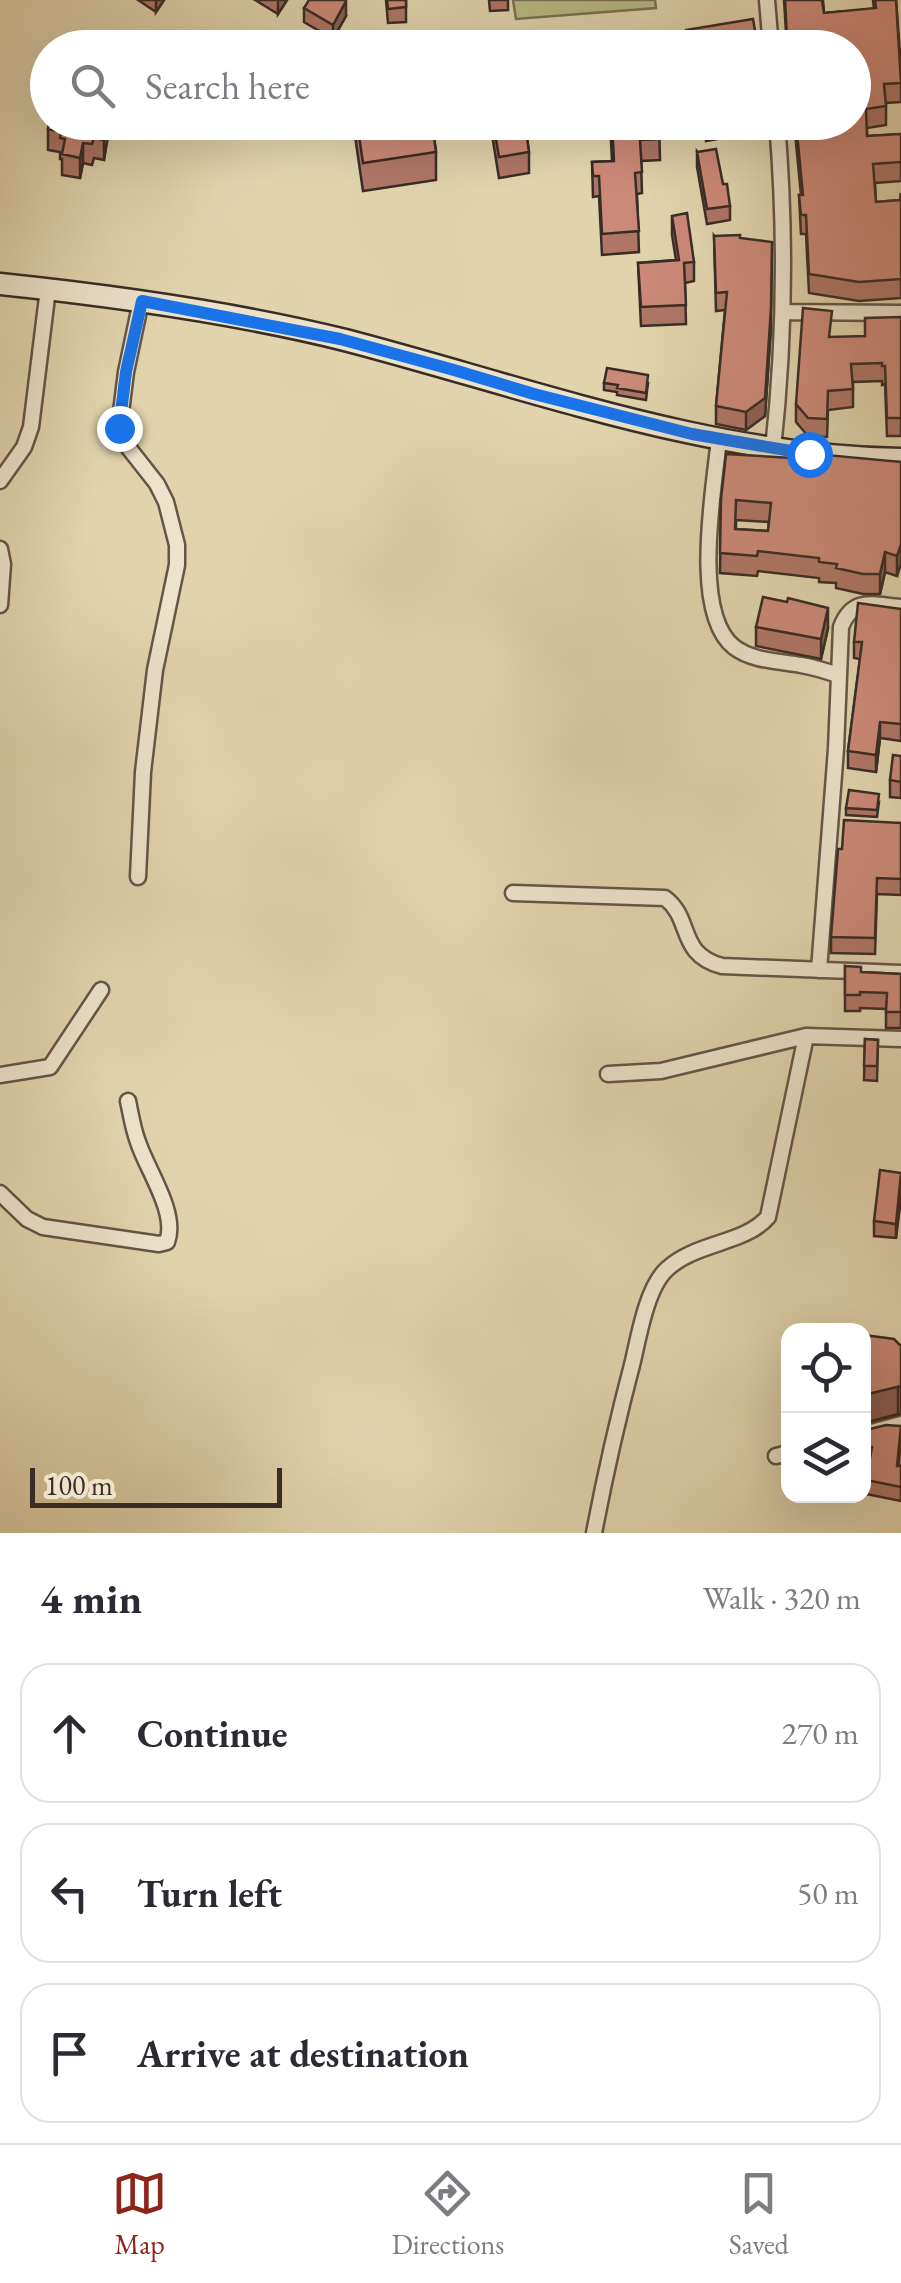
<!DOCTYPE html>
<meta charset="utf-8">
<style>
:root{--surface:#fff;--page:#f7f7f7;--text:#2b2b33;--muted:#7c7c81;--line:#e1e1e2;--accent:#8f2418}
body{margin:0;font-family:"EB Garamond",serif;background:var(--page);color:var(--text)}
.controls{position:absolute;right:30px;bottom:30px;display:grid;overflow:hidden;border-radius:20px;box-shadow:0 10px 40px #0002}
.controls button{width:90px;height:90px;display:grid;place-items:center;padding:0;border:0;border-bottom:2px solid var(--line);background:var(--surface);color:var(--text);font:50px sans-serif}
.scale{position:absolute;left:30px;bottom:25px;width:252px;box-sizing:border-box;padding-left:10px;border:5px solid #392c25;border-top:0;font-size:28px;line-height:35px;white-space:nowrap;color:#392c25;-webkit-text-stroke:8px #ece3ca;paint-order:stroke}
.stop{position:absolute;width:30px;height:30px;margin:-22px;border:8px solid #1a73e8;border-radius:50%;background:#fff}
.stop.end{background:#1a73e8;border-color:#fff;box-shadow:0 2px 10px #0008}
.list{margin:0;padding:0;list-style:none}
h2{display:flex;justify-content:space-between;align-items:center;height:130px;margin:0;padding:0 40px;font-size:42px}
h2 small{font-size:32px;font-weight:400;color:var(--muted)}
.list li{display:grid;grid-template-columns:65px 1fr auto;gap:30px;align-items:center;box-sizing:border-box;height:140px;margin:0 20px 20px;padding:0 20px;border:2px solid var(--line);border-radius:30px}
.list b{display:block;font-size:38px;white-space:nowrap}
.list em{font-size:32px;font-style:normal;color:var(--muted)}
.icon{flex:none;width:55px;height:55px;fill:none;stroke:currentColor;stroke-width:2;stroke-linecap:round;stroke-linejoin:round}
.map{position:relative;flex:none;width:901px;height:1533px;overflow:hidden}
.search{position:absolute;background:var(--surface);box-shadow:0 10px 40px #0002;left:30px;right:30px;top:30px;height:110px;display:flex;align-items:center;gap:25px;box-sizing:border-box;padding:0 35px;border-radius:55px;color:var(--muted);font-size:38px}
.sheet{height:610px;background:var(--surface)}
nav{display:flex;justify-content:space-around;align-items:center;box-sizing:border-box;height:140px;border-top:2px solid var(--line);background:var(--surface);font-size:28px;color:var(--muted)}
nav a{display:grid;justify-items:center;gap:5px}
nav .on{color:var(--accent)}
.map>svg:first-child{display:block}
.green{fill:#b7bb86;stroke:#787456;stroke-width:2.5}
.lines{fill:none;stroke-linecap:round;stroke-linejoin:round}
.street-casing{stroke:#635647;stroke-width:19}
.secondary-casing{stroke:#392c25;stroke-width:25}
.street{stroke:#ece3ca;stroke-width:14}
.secondary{stroke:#ece3ca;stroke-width:20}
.wall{fill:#af7666;stroke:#392c25;stroke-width:2.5;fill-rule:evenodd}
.shaded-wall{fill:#8e6053;stroke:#392c25;stroke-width:2.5}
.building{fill:#cb8977;stroke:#392c25;stroke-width:2.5;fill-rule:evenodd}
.route{stroke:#1a73e8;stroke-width:12}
</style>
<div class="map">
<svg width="901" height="1533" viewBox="0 0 901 1533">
<rect width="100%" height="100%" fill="#e1d4ad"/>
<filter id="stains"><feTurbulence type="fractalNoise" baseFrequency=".002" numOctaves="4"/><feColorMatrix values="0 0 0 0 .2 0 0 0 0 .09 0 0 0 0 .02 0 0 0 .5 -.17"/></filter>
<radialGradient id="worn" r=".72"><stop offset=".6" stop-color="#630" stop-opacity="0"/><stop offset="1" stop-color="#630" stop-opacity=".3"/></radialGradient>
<!-- green -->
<path class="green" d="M513,0h142l1,8 -140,11z"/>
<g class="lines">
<defs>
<path id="street" d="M767,0l4,48
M784,312l117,1
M719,439c-5,50 -28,174 15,208 18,14 45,14 67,18 12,2 25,6 37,10
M773,449c12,-109 13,-218 4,-327
M0,481l24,-34 7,-20 17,-138
M0,549l3,15 -3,41
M138,877l5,-105 12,-102 22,-105v-20l-11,-43 -9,-18 -33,-42 -5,-14 7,-56 15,-71
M513,893l152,5c28,21 12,56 57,68l179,7
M819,970l17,-221 5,-122c12,-31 32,-22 60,-20
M608,1074l53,-3 145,-35 95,3
M0,1075l50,-8 51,-77
M0,1193l27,26 16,8 116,17 8,-2c11,-29 -20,-72 -29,-100 -5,-13 -7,-27 -10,-41
M864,1434l37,-10
M776,1456l12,-3
M594,1533c11,-58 24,-115 39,-172 6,-26 14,-74 34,-92 29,-27 78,-25 101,-52l38,-181"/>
<path id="secondary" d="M0,284c115,12 232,28 345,56 184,48 364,116 556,119"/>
</defs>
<!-- street casing -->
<use href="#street" class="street-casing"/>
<!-- secondary casing -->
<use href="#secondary" class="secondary-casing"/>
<!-- street -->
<use href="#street" class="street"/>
<!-- secondary -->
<use href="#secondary" class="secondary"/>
</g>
<!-- wall -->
<path class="wall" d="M138,0h26l-8,12z
M255,0h32l-9,14z
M386,0h20v22l-18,1z
M489,0h19v10l-18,1z
M784,0h39l1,13 50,-4 -1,-9h23l5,67v35l-15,1v22l-19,3v8l34,-2v47l-26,2 1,19 24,-2 1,-7v105l-42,3 -50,-8 -3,-59h-5l-2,-39h2l-7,-73h60v-74h-67z
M304,8l42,8 -13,23 -29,-17z
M109,122l-5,38 -10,-2 -2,7 -9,-2 -3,15 -18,-3v-16h-2v-7l-12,-2v-21z
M353,122h79l4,30v28l-73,11z
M490,122h35l4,30v21l-30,5z
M610,122h49l1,38 -19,1 1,32 -5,1 2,58 -37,3 -3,-59 -6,1 -1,-35 20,-1z
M692,122h37v15l-23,4 -2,-12 -11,2z
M697,152l33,54v14l-23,4 -10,-57z
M672,216l22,46v19l-9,2 1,41 -45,2 -3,-63 38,-3 -4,-25z
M714,236l57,90 -6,90 -19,14 -30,-6v-18l9,-96 -9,1z
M901,317v119h-14l-2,-52 -3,1v-4l-29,1v25l-25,3 -1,27 -19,-1 -12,-14v-18l69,-68z
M604,383h44l-2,17 -29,-5v-3l-13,-2z
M827,460l74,2 -4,114 -12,-4 -5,22h-17l-27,-6v-5l-17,-1v-4l-61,-7 -1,5 -37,-3 1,-74zM736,520l33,2 -1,9 -32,-2z
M901,609v132l-21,-3 -4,34 -28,-4v-17l12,-92 -6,-1v-16z
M756,627l72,1 -7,31 -65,-13z
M901,756v42l-11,-1v-17z
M879,802l-2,15 -31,-2v-7z
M901,823v72l-24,-1 -2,60 -44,-1v-16l11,-88z
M845,966l16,6 40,2v54h-15v-19l-26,-1v3h-15z
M865,1039l13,1 -1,41 -13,-1z
M901,1173l-5,65 -22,-2v-15z
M901,1346v68l-37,9z
M901,1426l-2,40h2v35l-35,-7v-14l3,-19 -5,-1v-14z"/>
<!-- shaded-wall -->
<path class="shaded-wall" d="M156,0h8l-8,12z
M278,0h9l-9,14z
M346,1v15l-13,23v-14z
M107,122h2v9l-5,29v-20z
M83,143v20l-3,15v-20z
M772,242l-1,84 -6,90 -19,14v-18z
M901,544v20l-4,12v-20z
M885,552v20l-5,22v-20z
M828,608v20l-7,31v-20z
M880,722v16l-4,34v-17z
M901,1184v15l-5,39v-14z
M898,1386v28l-34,9v-28z"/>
<!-- building -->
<path class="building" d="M309,0h36l1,1 -13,24 -29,-17z
M387,0h19v7l-18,2z
M785,0h37l2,13 52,-5 -1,-8h21l5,83 -17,1 2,22 -20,3 1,27 34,-2v28l-28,2 3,38 24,-2 1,-7v86l-42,3 -50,-8 -3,-59h-5l-2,-20h4l-7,-73h58v-74h-38l-1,-11 -28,2z
M753,19l5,29h-70l-2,-18z
M485,32l1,16h-63l-1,-10z
M49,122h58l-3,18 -10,-2 -2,6 -9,-1 -3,15 -18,-4 3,-15 -5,-1 1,-6 -13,-3z
M357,122h75l4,30 -73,11z
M493,122h32l4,30 -30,5z
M612,122h47l1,17 -20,1 2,32 -7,1 4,58 -37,3 -3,-58h-6l-1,-14 22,-1z
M716,149l7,35h4l3,22 -23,3 -10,-57z
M687,213l7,49 -10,1 2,42 -45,2 -3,-44 41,-3 -7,-44z
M740,235v3l32,4 -1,66 -6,90 -19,14 -30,-6 11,-114 -11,1 -2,-57z
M803,308l29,3 -3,26 36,-1v-18l36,-1v101h-14l-2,-52h-3v-3l-31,1 2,25 -25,2 -1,28 -19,-1 -12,-14z
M607,368l41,7 -2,18 -29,-5 1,-3 -14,-2z
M726,454l101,6v-5l74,7v82l-4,12 -12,-4 -5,22h-17l-27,-6 1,-4 -18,-2v-4l-61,-7 -1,5 -37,-3 1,-54zM736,500l35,3 -3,28 -33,-2z
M763,597l24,5 1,-4 40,10 -7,31 -65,-12z
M858,603l43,6v115l-21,-2 -4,33 -28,-4 14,-109h-8z
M893,755l8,1v26l-11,-2z
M849,790l30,4 -2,16 -31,-2z
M844,820l57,3v56l-24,-1 -2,60 -44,-1 7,-88h4z
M845,966l16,1v5l40,2v38h-15l1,-19 -27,-1v3h-15z
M865,1039l13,1 -1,26h-13z
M880,1170l21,3 -5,51 -22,-3z
M864,1335l30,4 7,7v40l-37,9z
M886,1425l15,1 -4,40h4v21l-35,-7 6,-33 -8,-1 2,-16z"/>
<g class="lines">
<!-- route -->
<path class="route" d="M119,428l7,-56 16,-71 198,38 114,31 80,24 158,40 117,20"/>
</g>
<rect width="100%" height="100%" filter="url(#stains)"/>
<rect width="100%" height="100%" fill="url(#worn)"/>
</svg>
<div class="controls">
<button><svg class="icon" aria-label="locate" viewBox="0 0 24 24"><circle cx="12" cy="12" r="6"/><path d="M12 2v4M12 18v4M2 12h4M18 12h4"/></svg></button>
<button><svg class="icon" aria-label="layers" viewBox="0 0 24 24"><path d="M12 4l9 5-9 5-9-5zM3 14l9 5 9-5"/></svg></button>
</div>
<div class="scale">100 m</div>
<div class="stop" style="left:809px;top:454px"></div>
<div class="stop end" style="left:119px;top:428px"></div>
<div class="search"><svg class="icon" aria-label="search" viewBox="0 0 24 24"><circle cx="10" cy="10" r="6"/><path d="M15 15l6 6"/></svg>Search here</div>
</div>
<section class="sheet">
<h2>4 min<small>Walk · 320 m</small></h2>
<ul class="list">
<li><svg class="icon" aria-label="ahead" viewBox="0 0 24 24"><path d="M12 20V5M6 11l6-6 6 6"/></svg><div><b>Continue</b></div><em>270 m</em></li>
<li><svg class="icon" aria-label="left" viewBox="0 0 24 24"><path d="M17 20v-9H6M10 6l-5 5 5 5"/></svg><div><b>Turn left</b></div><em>50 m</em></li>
<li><svg class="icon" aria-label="arrive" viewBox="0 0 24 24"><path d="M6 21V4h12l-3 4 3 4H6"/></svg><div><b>Arrive at destination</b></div></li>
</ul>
</section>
<nav>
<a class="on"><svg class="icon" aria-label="map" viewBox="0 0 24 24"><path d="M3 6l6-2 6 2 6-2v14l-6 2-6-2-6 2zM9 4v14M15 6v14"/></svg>Map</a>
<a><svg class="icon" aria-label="directions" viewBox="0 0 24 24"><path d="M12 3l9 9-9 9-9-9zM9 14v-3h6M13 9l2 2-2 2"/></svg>Directions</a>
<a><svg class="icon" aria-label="saved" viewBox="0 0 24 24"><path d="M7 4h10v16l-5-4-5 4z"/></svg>Saved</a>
</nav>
